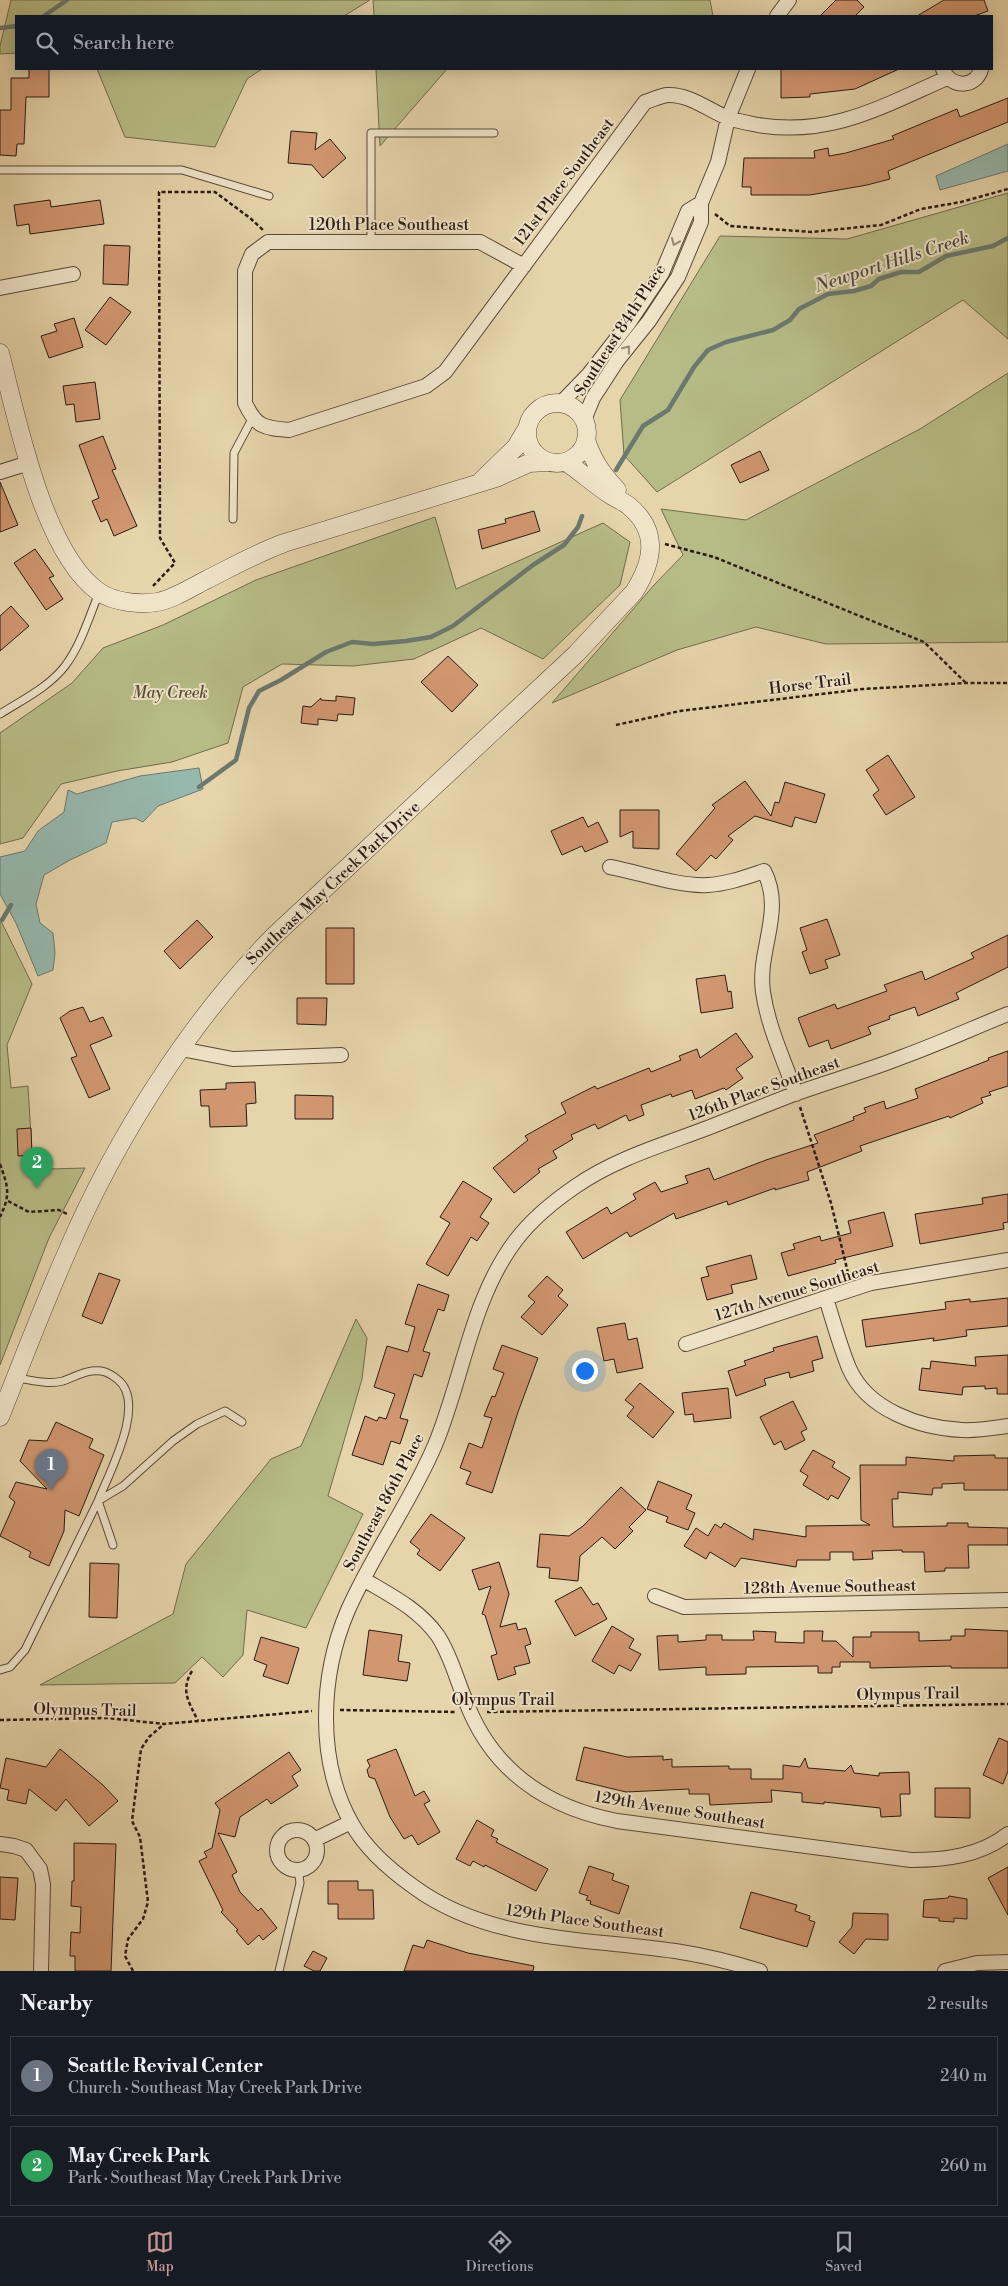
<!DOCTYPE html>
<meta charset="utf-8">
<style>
:root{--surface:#171b24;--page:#242831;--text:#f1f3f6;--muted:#9ea1a6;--line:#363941;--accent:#c59692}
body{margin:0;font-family:"Libre Bodoni",serif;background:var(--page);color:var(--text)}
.you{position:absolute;left:584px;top:1370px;width:18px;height:18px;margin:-12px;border:4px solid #fff;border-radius:50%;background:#1a73e8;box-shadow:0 0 0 8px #1a73e833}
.badge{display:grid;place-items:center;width:32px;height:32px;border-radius:50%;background:var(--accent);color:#fff;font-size:16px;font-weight:700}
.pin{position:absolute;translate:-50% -41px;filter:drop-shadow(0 1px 2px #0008)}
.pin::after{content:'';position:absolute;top:26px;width:18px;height:15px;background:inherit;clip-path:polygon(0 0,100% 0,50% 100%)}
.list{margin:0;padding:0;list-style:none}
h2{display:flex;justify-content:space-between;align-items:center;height:65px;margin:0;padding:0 20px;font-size:21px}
h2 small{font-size:16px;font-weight:400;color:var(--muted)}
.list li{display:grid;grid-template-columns:32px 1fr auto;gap:15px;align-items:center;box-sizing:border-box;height:80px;margin:0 10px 10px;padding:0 10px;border:1px solid var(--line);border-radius:0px}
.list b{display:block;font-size:19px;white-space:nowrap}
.list p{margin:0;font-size:16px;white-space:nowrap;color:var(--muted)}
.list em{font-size:16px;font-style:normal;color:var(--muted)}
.icon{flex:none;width:28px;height:28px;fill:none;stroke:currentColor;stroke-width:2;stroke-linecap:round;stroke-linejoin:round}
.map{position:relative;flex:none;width:1008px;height:1971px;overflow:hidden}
.search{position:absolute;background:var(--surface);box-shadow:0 2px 12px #0003;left:15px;right:15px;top:15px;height:55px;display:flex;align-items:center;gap:12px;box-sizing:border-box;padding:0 18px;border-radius:0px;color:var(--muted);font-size:19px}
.sheet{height:245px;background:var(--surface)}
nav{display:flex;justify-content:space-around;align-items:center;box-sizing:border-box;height:70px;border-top:1px solid var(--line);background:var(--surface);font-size:14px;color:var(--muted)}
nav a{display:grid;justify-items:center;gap:2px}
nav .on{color:var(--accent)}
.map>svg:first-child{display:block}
.green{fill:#b7bc87;stroke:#706c4e}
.water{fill:#96b8ad;stroke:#6b7970}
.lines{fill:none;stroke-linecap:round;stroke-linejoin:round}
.stream{stroke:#6b7970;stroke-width:4.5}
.building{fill:#d19771;stroke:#2a1b14}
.service-casing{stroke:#59493a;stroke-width:9}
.minor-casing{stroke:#59493a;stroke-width:16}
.tertiary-casing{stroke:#59493a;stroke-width:19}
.path{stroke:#2a1b14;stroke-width:2.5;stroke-dasharray:4 2.5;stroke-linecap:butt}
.service{stroke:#efe3c8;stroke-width:7}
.minor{stroke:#efe3c8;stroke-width:14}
.tertiary{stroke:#efe3c8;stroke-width:18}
.oneway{stroke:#968977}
.labels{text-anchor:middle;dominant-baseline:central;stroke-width:4;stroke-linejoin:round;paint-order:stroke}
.street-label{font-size:16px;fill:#2a1b14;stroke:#efe3c8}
.park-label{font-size:16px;font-style:italic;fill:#544b36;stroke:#efe3c8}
.water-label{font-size:18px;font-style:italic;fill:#4a4a42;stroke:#efe3c8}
</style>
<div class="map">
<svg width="1008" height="1971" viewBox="0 0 1008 1971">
<rect width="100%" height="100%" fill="#e6d4aa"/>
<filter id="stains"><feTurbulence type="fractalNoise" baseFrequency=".004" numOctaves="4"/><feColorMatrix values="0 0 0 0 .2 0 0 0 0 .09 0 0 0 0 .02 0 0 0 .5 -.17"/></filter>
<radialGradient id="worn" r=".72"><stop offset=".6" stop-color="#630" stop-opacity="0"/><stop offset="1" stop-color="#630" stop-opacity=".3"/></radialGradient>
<!-- green -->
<path class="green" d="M11,0h359l-26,16h-328v37l-16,1v-8z
M373,0h337l3,16h-339z
M97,69h165l-15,10 -32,68 -90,-10z
M376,69h71l-67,77z
M1008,193v146l-45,-39 -306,192 -33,-37 -4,-55 100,-164 127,3z
M1008,373v269l-182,2 -70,-17 -79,23 -125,53 102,-118 29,-30 -22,-46 85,11 174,-91z
M435,517l21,72 147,-66 27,19 -10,43 -77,74 -62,-31 -67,31 -61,7 -71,-2 -39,23 -15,56 -56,19 -55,9 -56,13 -38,54 -23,6v-111l72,-50 31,-35 60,-23 93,-45z
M0,919l32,65 -25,61 4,43 17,-2 4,67 17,16 36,-1 -36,70 -49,127z
M356,1319l11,19 -5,41 -34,117 35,18 -57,114 -59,-18 -4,45 -20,22 -21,-20 -27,26 -135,2 133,-71 13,-50 85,-105 30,-13z"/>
<!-- water -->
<path class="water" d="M1008,144v27l-68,19 -4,-14z
M199,768l4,21 -45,17 -15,16 -8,-4 -23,4 -6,21 -36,17 -26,15 -8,29 4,19 13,10 2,20 -2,17 -15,6 -22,-53 -16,-29v-37l25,-6 13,-20 26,-19 4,-22 9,4 63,-18z"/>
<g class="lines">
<!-- stream -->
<path class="stream" d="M44,16l23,-16
M0,28l16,-2
M616,470l27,-44 25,-16 26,-43 14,-17 18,-8 47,-12 17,-10 9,-11 29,-15 26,-3 17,-5 8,-7 22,-7h18l27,-16 47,-10 15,-8
M199,787l37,-27 13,-52 10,-17 22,-11 45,-28 26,-10 21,2 33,-3 25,-4 22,-11 80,-61 31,-20 14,-18 4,-11
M2,920l9,-15"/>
</g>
<!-- building -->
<path class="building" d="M836,0h21l7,7 -9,9h-35z
M944,0h40l4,11 -14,5h-57z
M29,69h20v28h-23l-2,47h-7l-1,12 -16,-1v-45h11v-32h18z
M781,69h118l-44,20 -45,5v3l-29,1z
M1008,98v24l-120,49 2,8 -23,6 -57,10h-59v-8h-9l2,-29h71l-1,-7 14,-3 1,8 17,-3 48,-14 -2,-3 65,-27 3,8z
M291,131l26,2 -2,17 15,-11 16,19 -23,20 -11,-13 -24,-2z
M50,200l1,7 49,-7 4,24 -74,10 -1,-10 -12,2 -3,-21z
M104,245l26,1 -2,39 -25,-1z
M110,297l21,15 -25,33 -21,-15z
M74,318l9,29 -34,11 -8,-22 16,-5 -3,-7z
M95,382l5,37 -24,3 -2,-18 -8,1 -3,-19z
M103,436l13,33 -4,1 25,56 -23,10 -7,-17 -6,3 -9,-21 7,-3 -20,-53z
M760,451l9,19 -29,13 -9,-18z
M0,482l18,43 -18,7z
M534,511l6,20 -58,18 -4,-19 28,-7 -1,-4z
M35,549l19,27 -5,2 14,21 -17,11 -32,-47z
M11,606l18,20 -29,25v-35z
M448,656l30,29 -26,27 -31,-30z
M336,696l19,2 -2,17 -15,-1 -1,7 -19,-2v6l-17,-2 2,-17 8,1 10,-9v2l15,1z
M888,755l27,42 -29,18 -13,-20 6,-5 -13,-20z
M745,781l26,35 4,-14 4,1 6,-21 40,12 -9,29 -21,-6 -3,10 -37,-11 -27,20 5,4 -17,19 -5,-4 -15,16 -20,-17 39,-46 -3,-3z
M620,810h39v39l-26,-1v-17l-13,6z
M583,817l5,10 10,-5 10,20 -23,10 -3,-6 -20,9 -11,-24z
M827,919l13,36 -15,5 3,8 -18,6 -8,-22 5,-2 -7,-22z
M197,920l16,17 -33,32 -16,-18z
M326,928h28v56h-28z
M1008,935v32l-52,26 3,6 -41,17 -3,-9 -26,9 1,3 -22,8 3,7 -40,15 -3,-9 -19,7 -11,-29 37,-14 2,5 50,-18 -3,-6 38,-14 3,9 49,-22 -3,-5z
M725,975l3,17 3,-1 2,17 -32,5 -5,-34z
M297,998h30l-1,27 -29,-1z
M83,1007l7,15 13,-5 9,19 -22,9 20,44 -21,9 -18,-40 6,-2 -17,-38 10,-7z
M736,1033l17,24 -17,12 7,9 -17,12 -2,-2 -29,11 -3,-9 -20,7 -1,-3 -30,11 3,10 -15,6 -3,-6 -28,14 -3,-5 -24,11 2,4 -20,12 4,7 -19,11 2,3 -26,21 -21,-25 35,-28 -3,-4 41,-23 -5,-10 34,-17 2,3 52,-21 2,4 30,-12 -2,-4 18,-7 3,9z
M1008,1051v35l-19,6 2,3 -10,3 2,5 -33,15 -1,-2 -89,30 2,5 -55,21 2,8 -34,10v-2l-47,17 -1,-4 -51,18 -2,-6 -44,24 -3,-5 -44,27 -17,-27 41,-25 4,7 25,-15 -3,-5 22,-12 6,10 27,-9 -3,-7 24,-8 5,12 52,-20 52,-17 -4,-8 40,-15 -1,-3 13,-5 -2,-4 20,-7 2,8 32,-11 -3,-9 74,-29 -1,-2z
M255,1082l1,21 -10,1 1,22 -37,1 -1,-21h-8l-1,-16 26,-1v-6z
M295,1095l38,1v23h-38z
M31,1128l1,27 -14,1 -1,-27z
M463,1181l29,18 -12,18 9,6 -12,18 -6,-4 -23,39 -22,-12 24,-41 -10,-6z
M1008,1194v28l-5,1 1,6 -84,15 -5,-30 68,-10 -1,-6z
M884,1212l9,34 -58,14 1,3 -48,13 -7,-23 14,-4 -2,-5 27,-8 1,5 30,-8 -3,-12z
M751,1255l6,24 -26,6 2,8 -26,7 -6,-22 8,-2 -3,-9z
M99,1273l21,7 -18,44 -20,-8z
M547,1276l16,14 -5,6 10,9 -26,30 -21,-18 14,-15 -7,-6z
M418,1284l31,11 -5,16 -6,-2 -15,42 7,2 -8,24 -8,-3 -14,44 8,2 -8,24 -9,-3 -8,24 -31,-10 13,-39 12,5 2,-4 7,2 9,-25 -21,-7 13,-41 21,6 7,-25 -10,-3z
M1008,1298v28l-42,4 1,6 -34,5 1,-3 -68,9 -4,-27 84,-11 -1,-7 25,-3v3z
M625,1323l3,17 9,-2 6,30 -26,5 -3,-14 -10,2 -7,-33z
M817,1336l6,22 -11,3 2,10 -24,7 -1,-6 -25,7 2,6 -30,11 -8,-25 18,-6 -2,-4 30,-10 -1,-3z
M502,1345l36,13 -20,54 -26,81 -26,-9 5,-12 -11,-4 9,-25 13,5 10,-30 -8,-2 8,-20 3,1 9,-24 -11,-4z
M1008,1355v39h-11v-6l-12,1v-3l-22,1 -1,8 -43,-5 3,-22 8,1 1,-8 45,5 -1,-9z
M640,1383l34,29 -21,26 -26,-22 7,-9 -9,-7z
M728,1388l3,30 -37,4 -1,-8 -8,1 -3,-22z
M793,1401l14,28 -6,3 4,8 -20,10 -4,-9 -7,4 -14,-28z
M56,1422l37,17 -4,9 15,7 -25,61 -14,-6 -1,21 -15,35 -20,-9 2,-5 -31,-16 15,-34 -6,-5 7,-15 31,7 -27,-28 9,-21 18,1z
M813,1450l22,12 -3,5 18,11 -12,21 -7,-4 -3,5 -25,-15 5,-9 -8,-5z
M995,1455v3h13v32h-44v-7l-22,1v4h-9l-1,7 -34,-3v7h-6l1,28 54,-1v-3h21v4l40,1v17h-40l1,23h-24v3l-20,1 -1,-20h-22v-2l-30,1 1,8 -20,1v-8h-23v8h-33l-1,7 -55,-9 -6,9 -25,-15 -4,7 -22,-13 12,-18 12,8 7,-12 6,4 3,-5 29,17 1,-11 52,8v-11l64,-1 -9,-5 -1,-55h46v-8l48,4v-5z
M658,1481l34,14 -6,14 9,4 -7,17 -22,-8 2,-5 -21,-8z
M621,1487l25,23 -17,17 4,4 -18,18 -13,-12 -22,19 -2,25 -29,-3 1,-10 -13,-1 3,-33 29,2 14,-10z
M431,1514l34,24 -25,33 -23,-17 3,-4 -10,-8z
M499,1562l10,32 -9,33 16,-4 2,7 8,-2 5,16 -6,2 5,17 -16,4 2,7 -18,6 -7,-24 6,-2 -12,-39 -3,-1 9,-28 -12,4 -7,-20z
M90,1563l29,1 -2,54 -28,-1z
M581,1587l12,18 5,-2 9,16 -32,17 -20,-35z
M612,1626l22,13 -5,9 12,6 -10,17 -12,-6 -5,9 -22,-13z
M965,1629l43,2v37h-57v-2l-81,2v-6h-30v5h-8v6h-14v-7l-72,1v7l-40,1v-8l-47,3 -2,-34 21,-1v7l28,-2v-5h16v5h32l-1,-9 23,1 -1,10 29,1v-12h19l-1,10h14l17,16v-20h18v-5h48v9l32,-1v-4h14z
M369,1630l33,5 -4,26 12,2 -3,18 -44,-6z
M261,1637l38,11 -11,36 -25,-8 4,-11 -13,-5z
M999,1738l9,4v29l-5,13 -20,-9z
M584,1747l43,10 36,-1v4l9,-1v8l57,-1v3h22v10h32v-14l17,2 5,-9 3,10 37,3 6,-6 3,8 25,3v-3l30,-1 1,22h-10l1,22 -20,1 -1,-9 -56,-6v2l-22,-2v-9l-31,-3 1,12 -62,3 -1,-11h-20v-5l-63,3 -50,-12z
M60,1749l43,36 15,16 -29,25 -23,-27 -10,12 -27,-22 -3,15 -19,-4 2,-10 -9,-2 6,-30 40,9z
M396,1749l19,47 9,-5 6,10 -6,3 16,28 -22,13 -6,-10 -8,4 -14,-22 -15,-38 -6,-2 -2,-7 3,-4 -3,-6z
M289,1752l12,18 -9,6 6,10 -27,18 -4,-5 -27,18 -5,20 -17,-4 19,39 -5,3 8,17 18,19 3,-3 16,20 -14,12 -4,-5 -11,10 -12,-14 2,-1 -17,-18 2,-2 -24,-49 8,-4 -3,-5 8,-4 8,-38 -5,-7z
M935,1788h35v30l-35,-1z
M477,1820l17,10 -3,6 7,3 -2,3 52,27 -12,22 -51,-26 -1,2 -11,-6 -3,5 -14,-7z
M74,1843l42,1 -5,127h-36v-15h-5l1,-24 9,1 1,-26 -10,-1 1,-25h2z
M589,1866l25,8 -2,6 17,6 -10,28 -29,-10 1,-3 -5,-1 2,-4 -9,-3z
M1008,1867v48l-20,-37z
M0,1877l18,1 -3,42 -15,-1z
M328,1881h30v9h15l1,29h-36v-15h-10z
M751,1892l46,13 -2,6 15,5 -1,4 6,2 -8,25 -67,-19z
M949,1896l18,3v20l-13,-1v4l-15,-1v-3l-16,-1 1,-17 24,-2z
M853,1913l35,1v26l-22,-1 -12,15 -15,-12 13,-15z
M427,1940l41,13 66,13 -1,5h-129l9,-26 11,3z
M313,1951l14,7 -7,13h-6l-10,-5z"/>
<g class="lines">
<defs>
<path id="service" d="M0,170h182l87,26
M371,242v-109h123
M233,519l1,-66 18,-34
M0,714c22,-14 49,-27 65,-48 16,-21 24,-49 34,-73
M17,1378c14,2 31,7 46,3 9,-3 19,-9 29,-10 11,-1 16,1 25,8 31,23 -8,94 -19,122l15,44
M0,1670l10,-3 15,-17 73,-149 25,-15 50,-45 24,-17 28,-13 17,11
M279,1971l21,-88 -2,-14"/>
<path id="minor" d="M777,16l12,-16
M943,69c6,19 33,20 38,0
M524,266l-44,-24h-212l-16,12 -7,17v132c11,24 19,25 44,27l137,-44 19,-14 200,-270c7,-2 15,-6 22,-7 23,-1 41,15 61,23 9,3 20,5 30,7 73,12 125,-19 189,-47
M0,288l73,-14
M561,403l28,-29 39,-50 34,-51 26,-62 13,-8
M584,420l9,-22 24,-37 32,-40 29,-44 23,-55v-19l17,-41 10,-44 20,-49
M0,472l29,-9
M610,867c28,5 69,20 98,18 19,-1 38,-8 56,-14 21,40 -7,79 -1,121 5,35 21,68 33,102
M181,1049l52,10 108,-4
M826,1298c7,23 14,48 23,70 18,42 71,60 113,62 15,1 31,-2 46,-4
M686,1344l185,-61 137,-23
M363,1579c27,16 56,30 75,57 13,20 18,42 27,63 26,71 80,108 152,122l294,39c34,0 69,-4 97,-26
M655,1596l29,11 324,-7
M277 1850a20 20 0 1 1 40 0a20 20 0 1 1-40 0Z
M314,1840l37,-18
M0,1844l14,2 12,4 14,19 3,15 -2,87
M760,1971c-26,-8 -53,-15 -79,-19 -90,-14 -191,-9 -267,-65 -24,-17 -48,-38 -62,-63 -36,-63 -32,-149 -4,-214 25,-57 63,-108 87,-165 28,-67 36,-146 81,-205 16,-21 38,-39 60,-54 40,-28 90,-42 134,-59 28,-11 56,-22 84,-33 36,-13 73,-23 108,-37 36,-13 71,-29 106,-43
M945,1971l32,-8 31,-1"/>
<path id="tertiary" d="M0,353c17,65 43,200 99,239 15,10 40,13 58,10 17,-3 33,-14 49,-22 26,-13 51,-27 78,-37l212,-65 33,-15 18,-1
M527 433a30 30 0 1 1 60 0a30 30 0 1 1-60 0Z
M586,440c7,21 16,34 31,50
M482,480l34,-33 10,-17
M0,1417c22,-55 43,-111 67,-165 48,-112 122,-230 208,-317l301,-281 58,-62c19,-30 26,-60 -5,-86 -6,-5 -13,-7 -20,-12 -14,-9 -28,-22 -43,-32"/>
</defs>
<!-- service casing -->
<use href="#service" class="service-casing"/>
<!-- minor casing -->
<use href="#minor" class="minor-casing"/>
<!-- tertiary casing -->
<use href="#tertiary" class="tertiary-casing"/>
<!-- path -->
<path class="path" d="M715,214l15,12 81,6 70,-7 40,-16 40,-7 47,-13
M665,544l49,13 210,85 42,41
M153,586l22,-23 -15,-25 -1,-346h56l35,26 13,12
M616,725l64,-14 183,-22 103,-6h42
M800,1107l31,96 18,74
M0,1164c8,23 11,30 0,53
M8,1201l21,11 30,-2 8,4
M192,1671c-12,20 -3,31 6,50
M340,1710l117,2
M487,1712l521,-8
M0,1720l108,-2 56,6 148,-13
M133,1971l-8,-15 3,-17 15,-20 5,-17 -8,-65 -8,-16 9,-72 8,-12 15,-13"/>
<!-- service -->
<use href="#service" class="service"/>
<!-- minor -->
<use href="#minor" class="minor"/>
<!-- tertiary -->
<use href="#tertiary" class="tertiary"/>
</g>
<!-- one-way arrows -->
<defs><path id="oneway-chevron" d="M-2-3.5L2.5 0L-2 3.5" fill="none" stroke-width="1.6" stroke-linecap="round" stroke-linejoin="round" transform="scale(1.25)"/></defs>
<g class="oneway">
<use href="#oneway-chevron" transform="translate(675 242) rotate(113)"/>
<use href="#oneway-chevron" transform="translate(627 349) rotate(-51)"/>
</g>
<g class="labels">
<!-- street labels -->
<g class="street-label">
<text transform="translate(564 182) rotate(-53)">121st Place Southeast</text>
<text x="389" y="225">120th Place Southeast</text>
<text transform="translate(620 330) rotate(-57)">Southeast 84th Place</text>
<text transform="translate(810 684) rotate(-7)">Horse Trail</text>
<text transform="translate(333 883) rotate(-43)">Southeast May Creek Park Drive</text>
<text transform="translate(764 1089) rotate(-20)">126th Place Southeast</text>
<text transform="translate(797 1291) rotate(-17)">127th Avenue Southeast</text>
<text transform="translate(384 1502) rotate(-62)">Southeast 86th Place</text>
<text transform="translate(830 1587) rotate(-1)">128th Avenue Southeast</text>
<text transform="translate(908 1694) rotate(-1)">Olympus Trail</text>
<text x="503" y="1700">Olympus Trail</text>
<text transform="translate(85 1710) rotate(1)">Olympus Trail</text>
<text transform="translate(680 1810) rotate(9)">129th Avenue Southeast</text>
<text transform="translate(585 1921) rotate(8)">129th Place Southeast</text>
</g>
<!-- park labels -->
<g class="park-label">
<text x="170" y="693">May Creek</text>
</g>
<!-- water labels -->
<g class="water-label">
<text transform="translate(892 262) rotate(-18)">Newport Hills Creek</text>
</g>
</g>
<rect width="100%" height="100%" filter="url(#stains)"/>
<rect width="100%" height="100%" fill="url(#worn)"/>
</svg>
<div class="you"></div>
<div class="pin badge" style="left:51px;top:1490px;background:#6b7280">1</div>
<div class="pin badge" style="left:37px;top:1188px;background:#2e9e5b">2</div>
<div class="search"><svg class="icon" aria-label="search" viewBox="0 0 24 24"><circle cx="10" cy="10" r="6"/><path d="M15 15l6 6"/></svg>Search here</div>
</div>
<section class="sheet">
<h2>Nearby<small>2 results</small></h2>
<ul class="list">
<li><span class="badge" style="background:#6b7280">1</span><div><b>Seattle Revival Center</b><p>Church · Southeast May Creek Park Drive</p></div><em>240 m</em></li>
<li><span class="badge" style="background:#2e9e5b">2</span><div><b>May Creek Park</b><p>Park · Southeast May Creek Park Drive</p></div><em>260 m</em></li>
</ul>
</section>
<nav>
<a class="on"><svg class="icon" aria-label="map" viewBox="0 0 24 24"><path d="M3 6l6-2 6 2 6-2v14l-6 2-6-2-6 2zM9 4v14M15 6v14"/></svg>Map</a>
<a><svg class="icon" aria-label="directions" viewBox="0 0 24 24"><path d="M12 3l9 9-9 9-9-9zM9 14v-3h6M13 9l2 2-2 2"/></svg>Directions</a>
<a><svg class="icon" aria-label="saved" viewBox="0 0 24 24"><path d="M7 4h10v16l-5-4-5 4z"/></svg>Saved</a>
</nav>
